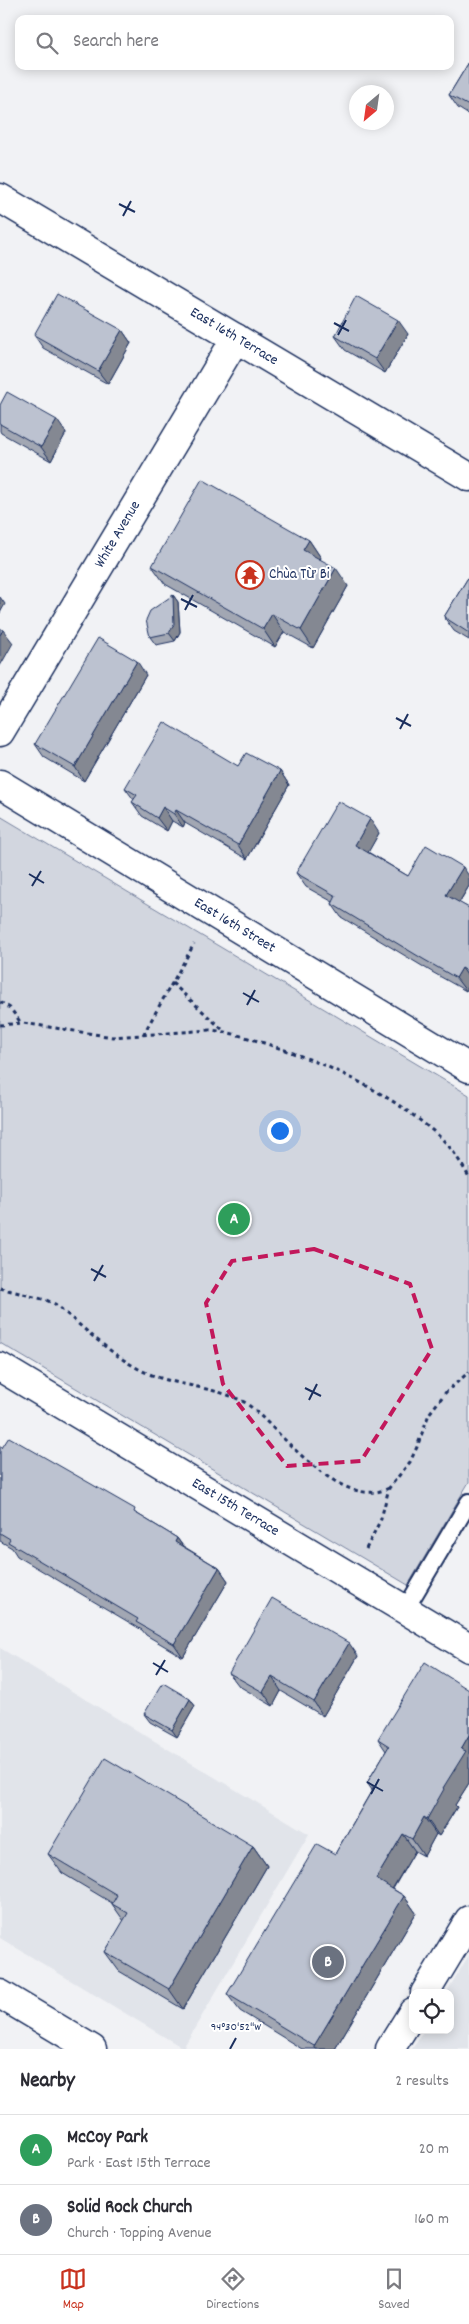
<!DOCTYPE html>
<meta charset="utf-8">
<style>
:root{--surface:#fff;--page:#f7f7f7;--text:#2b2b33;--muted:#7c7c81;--line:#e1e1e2;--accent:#c8321e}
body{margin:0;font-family:Dekko,sans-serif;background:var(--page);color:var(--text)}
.controls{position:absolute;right:15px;bottom:15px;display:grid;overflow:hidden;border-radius:10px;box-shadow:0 2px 12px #0003}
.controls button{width:45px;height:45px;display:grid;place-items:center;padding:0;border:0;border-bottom:1px solid var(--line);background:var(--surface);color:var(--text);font:25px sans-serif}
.compass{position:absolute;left:349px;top:85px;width:45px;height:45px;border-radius:50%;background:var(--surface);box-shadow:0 2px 12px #0003;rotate:209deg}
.you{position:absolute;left:279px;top:1130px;width:18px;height:18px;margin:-12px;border:4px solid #fff;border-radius:50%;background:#1a73e8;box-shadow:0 0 0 8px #1a73e833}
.badge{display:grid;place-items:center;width:32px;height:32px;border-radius:50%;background:var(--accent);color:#fff;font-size:16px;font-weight:700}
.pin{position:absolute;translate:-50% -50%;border:2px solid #fff;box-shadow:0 1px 5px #0006}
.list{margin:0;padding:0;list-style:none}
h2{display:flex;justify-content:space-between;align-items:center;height:65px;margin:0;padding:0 20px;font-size:21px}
h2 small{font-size:16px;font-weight:400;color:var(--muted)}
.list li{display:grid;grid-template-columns:32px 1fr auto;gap:15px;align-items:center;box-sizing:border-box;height:70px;padding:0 20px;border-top:1px solid var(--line)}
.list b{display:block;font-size:19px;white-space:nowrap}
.list p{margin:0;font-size:16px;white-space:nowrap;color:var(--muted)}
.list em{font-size:16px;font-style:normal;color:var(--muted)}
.icon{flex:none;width:28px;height:28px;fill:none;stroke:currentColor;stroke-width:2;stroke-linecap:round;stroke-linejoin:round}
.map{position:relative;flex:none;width:469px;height:2049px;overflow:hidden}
.search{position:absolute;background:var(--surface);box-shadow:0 2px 12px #0003;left:15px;right:15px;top:15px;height:55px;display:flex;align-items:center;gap:12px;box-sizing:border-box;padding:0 18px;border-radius:10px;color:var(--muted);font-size:19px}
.sheet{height:205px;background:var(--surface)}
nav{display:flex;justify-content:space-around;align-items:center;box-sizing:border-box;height:70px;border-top:1px solid var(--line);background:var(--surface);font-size:14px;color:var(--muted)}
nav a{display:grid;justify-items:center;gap:2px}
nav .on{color:var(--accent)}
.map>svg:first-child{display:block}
.built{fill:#e1e4ea}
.green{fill:#d2d6df;stroke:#76829e}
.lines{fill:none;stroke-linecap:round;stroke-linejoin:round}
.lane-casing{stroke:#1b2f5e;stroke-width:20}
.street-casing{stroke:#1b2f5e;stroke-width:31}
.secondary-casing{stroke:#1b2f5e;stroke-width:31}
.path{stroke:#1b2f5e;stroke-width:3;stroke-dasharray:4 4;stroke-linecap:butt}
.lane{stroke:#fff;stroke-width:16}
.street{stroke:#fff;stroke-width:28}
.secondary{stroke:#fff;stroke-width:28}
.wall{fill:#a2a7b3;stroke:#1b2f5e}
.shaded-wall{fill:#848892;stroke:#1b2f5e}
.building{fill:#bcc2d0;stroke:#1b2f5e}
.marked{fill:none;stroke:#c2185b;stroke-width:4;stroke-dasharray:10 6;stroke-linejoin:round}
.ticks{fill:none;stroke:#1b2f5e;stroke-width:2}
.labels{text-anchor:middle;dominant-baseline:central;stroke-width:4;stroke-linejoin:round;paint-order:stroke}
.street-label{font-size:15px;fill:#1b2f5e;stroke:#fff}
.poi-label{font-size:15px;fill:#1b2f5e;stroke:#fff;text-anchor:start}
.ticks-label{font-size:12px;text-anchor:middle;fill:#1b2f5e;stroke:#fff;stroke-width:4;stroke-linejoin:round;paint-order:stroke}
</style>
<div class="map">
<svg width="469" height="2049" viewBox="0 0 469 2049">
<rect width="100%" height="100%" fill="#f1f2f5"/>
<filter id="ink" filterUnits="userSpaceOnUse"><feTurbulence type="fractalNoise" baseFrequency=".02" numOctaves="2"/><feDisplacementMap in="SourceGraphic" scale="10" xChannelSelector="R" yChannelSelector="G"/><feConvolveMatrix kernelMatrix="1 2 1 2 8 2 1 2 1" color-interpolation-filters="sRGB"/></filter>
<g filter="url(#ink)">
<!-- built -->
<path class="built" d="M0,1648l309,186 -126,214 -183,-110z
M469,1955v94h-57l12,-19h26v-37h-4z"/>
<!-- green -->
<path class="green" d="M0,816l469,279v387l-61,103 -408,-242z"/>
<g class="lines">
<defs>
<path id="lane" d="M405,1610l64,-108"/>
<g id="street">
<path id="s1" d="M0,198l469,279"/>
<path id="s2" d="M0,732l236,-394"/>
<path id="s3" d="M0,784l469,284"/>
<path id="s4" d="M0,1367l469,281"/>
<path d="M425,1993l44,-73"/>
<path d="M390,2049l23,-37"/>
</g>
<path id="secondary" d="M0,1994l92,55"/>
</defs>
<!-- lane casing -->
<use href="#lane" class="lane-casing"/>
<!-- street casing -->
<use href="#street" class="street-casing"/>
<!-- secondary casing -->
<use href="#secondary" class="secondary-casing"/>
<!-- path -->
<path class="path" d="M172,983l52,48
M0,1002l10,6 11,15
M0,1025l23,-2 90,14 97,-7c22,2 42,9 63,16 60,20 119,48 167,91 12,11 21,26 29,40
M143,1035l51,-91
M0,1288l46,12 9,4c27,22 60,55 92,69 32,14 68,13 99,30 35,27 93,109 143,85
M366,1549l15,-30 8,-31 21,-26 7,-15 12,-33 17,-22 23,-20"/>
<!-- lane -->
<use href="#lane" class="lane"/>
<!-- street -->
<use href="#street" class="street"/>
<!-- secondary -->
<use href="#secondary" class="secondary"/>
</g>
<!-- wall -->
<path class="wall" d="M469,62v53l-11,-7 -9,-13z
M122,330l9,13 -23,41 -65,-36 -9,-13z
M408,334l-23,39 -40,-23 -10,-14z
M0,405l66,28 -15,28 -50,-28 -1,-2z
M309,540l12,18 -1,1 28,27 -35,62 -29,-16 -9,15 -110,-63 -13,-18z
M469,576v64l-15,-9 -10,-14z
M173,595l5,7 2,30 -5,9 -19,4 -6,-8z
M146,675l-62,106 -40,-24 -9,-13z
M238,766l42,5 9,14 -42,74 -62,-36 -2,4 -11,-6 -5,10 -25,-15 -10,-14 2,-2 -9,-12z
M379,833l-11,19 40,24 61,10 -10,17 10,5v77l-3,6 -34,-19 -91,-55 -9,-13 1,-2 -27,-15 -10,-14z
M0,1446l139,69 38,23 6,8 36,22 9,13 -45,76 -37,-22 -4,-5 -125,-74 -5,-8 -12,-7z
M358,1656l-35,60 -42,-25 -8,15 -34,-20 -10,-13z
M469,1690v93l-14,22 2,2 -18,29 -3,-2 -12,22 -9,-5 -22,38 11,7 12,17 -81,136h-33l-62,-38 -13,-17 108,-140 37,-64 -5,-7 19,-32 -8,-12z
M190,1699l5,7 -18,31 -27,-15 -6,-8z
M253,1846l14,20 -84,143 -64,-38 -14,-19 19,-31 -12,-17v-1l-50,-30 -14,-19z"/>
<!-- shaded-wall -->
<path class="shaded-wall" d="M398,320l10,14 -23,39 -10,-14z
M122,330l9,13 -23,41 -10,-13z
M57,420l9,13 -15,28 -10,-14z
M309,540l12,18 -6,9 -12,-17z
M336,568l12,18 -35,62 -12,-18z
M173,595l5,7 2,30 -5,9 -6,-8z
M0,597l5,7 -5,9z
M272,614l12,18 -9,15 -12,-18z
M3,630l10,13 -13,23v-31z
M137,661l9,14 -62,106 -9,-14z
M280,771l9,14 -42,74 -9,-14z
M163,807l9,14 -5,10 -10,-13z
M176,810l9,13 -2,4 -9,-13z
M370,819l9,14 -14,25 -10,-13z
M463,867l6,9v10l-14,23 -9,-14z
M462,968l7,10v7l-3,6 -10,-13z
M177,1538l9,13 -11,-9z
M219,1568l9,13 -45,76 -9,-13z
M349,1643l9,13 -35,60 -9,-14z
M272,1677l9,14 -8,15 -10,-14z
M190,1699l5,7 -18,31 -5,-7z
M469,1735v48l-14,22 2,2 -18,29 -12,-17 16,-31 18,-39z
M424,1817l12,17 -12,22 -12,-17z
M403,1834l12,17 -27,45 -12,-17z
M253,1846l14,20 -84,143 -14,-20z
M404,1896l12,17 -81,136h-19l-2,-3z"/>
<!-- building -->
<path class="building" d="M469,62v44l-20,-11z
M57,294l65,36 -24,41 -64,-36z
M356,296l42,24 -23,39 -40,-23z
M7,392l50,28 -16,27 -41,-23v-19z
M202,479l107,61 -6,10 33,18 -35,62 -29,-16 -9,15 -111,-63z
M469,576v57l-25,-16z
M173,595l1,30 -5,8 -19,4 -4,-17 4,-9z
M0,628l3,2 -3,5z
M98,638l39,23 -62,106 -40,-23z
M164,722l74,44 8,-13 34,18 -42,74 -62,-35 -2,4 -11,-7 -6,11 -25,-16 5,-7 -12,-7z
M338,801l32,18 -15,26 53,31 18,-31 37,22 -17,28 23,13v64l-7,-4 -6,10 -33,-19 -91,-55 4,-8 -40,-23z
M9,1437l126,72 -1,3 43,26 -2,4 44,26 -45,76 -38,-22 2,-3 -130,-77 2,-3 -10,-6v-87l2,2z
M272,1598l77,45 -35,59 -42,-25 -9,15 -34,-19z
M425,1662l44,28v45l-8,14 5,2 -23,37 1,1 -17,30 -3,-2 -12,22 -9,-5 -27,45 28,17 -90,150 -87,-52 90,-150 18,10 39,-67 -7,-4 22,-37 -11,-7z
M163,1683l27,16 -18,31 -28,-16z
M105,1758l148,88 -84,143 -64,-37 23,-39 -16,-9 5,-9 -69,-41z"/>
</g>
<!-- marked area -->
<path class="marked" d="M314,1249l96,35 22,65 -71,112 -74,5 -64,-82 -17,-81 26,-42z"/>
<!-- ticks -->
<path class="ticks" d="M119,204l16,8M123,216l8,-15M334,323l15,8M338,335l8,-15M181,599l16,8M185,610l8,-15M396,718l15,8M400,729l8,-15M29,874l15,9M32,886l9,-15M243,993l16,9M247,1005l8,-15M91,1269l15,8M94,1281l9,-16M305,1388l16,8M309,1400l8,-16M153,1663l15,9M156,1675l9,-15M367,1782l16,9M371,1794l8,-15M230,2049l6,-11"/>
<!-- icons -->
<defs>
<symbol id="temple-ring" viewBox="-11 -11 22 22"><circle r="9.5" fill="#fff" stroke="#c8321e" stroke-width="1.5"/><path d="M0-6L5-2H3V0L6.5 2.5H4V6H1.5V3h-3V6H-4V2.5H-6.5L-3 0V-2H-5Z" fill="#c8321e"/></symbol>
</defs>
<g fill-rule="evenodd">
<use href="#temple-ring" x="234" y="559" width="32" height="32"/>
</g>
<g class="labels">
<!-- street labels -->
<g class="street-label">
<text stroke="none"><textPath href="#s1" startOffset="272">East 16th Terrace</textPath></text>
<text stroke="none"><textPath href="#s2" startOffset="230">White Avenue</textPath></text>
<text stroke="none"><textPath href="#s3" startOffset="274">East 16th Street</textPath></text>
<text stroke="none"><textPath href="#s4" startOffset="274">East 15th Terrace</textPath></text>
</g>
<!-- poi labels -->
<g class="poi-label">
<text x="269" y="575">Chùa Từ Bi</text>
</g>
</g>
<g class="ticks-label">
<text x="236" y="2030">94°30'52"W</text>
</g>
</svg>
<div class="controls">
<button><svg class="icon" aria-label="locate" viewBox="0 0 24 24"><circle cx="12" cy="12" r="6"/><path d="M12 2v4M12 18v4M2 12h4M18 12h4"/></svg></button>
</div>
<svg class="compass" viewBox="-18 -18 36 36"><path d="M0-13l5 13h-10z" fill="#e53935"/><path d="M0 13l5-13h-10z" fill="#7c7c81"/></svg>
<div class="you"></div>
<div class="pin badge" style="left:234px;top:1219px;background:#2e9e5b">A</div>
<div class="pin badge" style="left:328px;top:1962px;background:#6b7280">B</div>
<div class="search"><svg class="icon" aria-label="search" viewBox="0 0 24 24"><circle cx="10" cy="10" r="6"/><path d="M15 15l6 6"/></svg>Search here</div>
</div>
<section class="sheet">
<h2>Nearby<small>2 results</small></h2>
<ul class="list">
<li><span class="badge" style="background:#2e9e5b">A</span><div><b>McCoy Park</b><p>Park · East 15th Terrace</p></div><em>20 m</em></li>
<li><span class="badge" style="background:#6b7280">B</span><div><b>Solid Rock Church</b><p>Church · Topping Avenue</p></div><em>160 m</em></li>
</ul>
</section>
<nav>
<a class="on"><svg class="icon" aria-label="map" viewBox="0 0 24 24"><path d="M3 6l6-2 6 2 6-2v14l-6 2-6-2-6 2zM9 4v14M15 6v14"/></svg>Map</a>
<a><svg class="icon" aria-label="directions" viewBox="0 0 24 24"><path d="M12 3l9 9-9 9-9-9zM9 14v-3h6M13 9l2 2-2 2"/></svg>Directions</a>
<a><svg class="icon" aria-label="saved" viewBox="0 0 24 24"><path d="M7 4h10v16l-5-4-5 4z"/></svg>Saved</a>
</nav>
